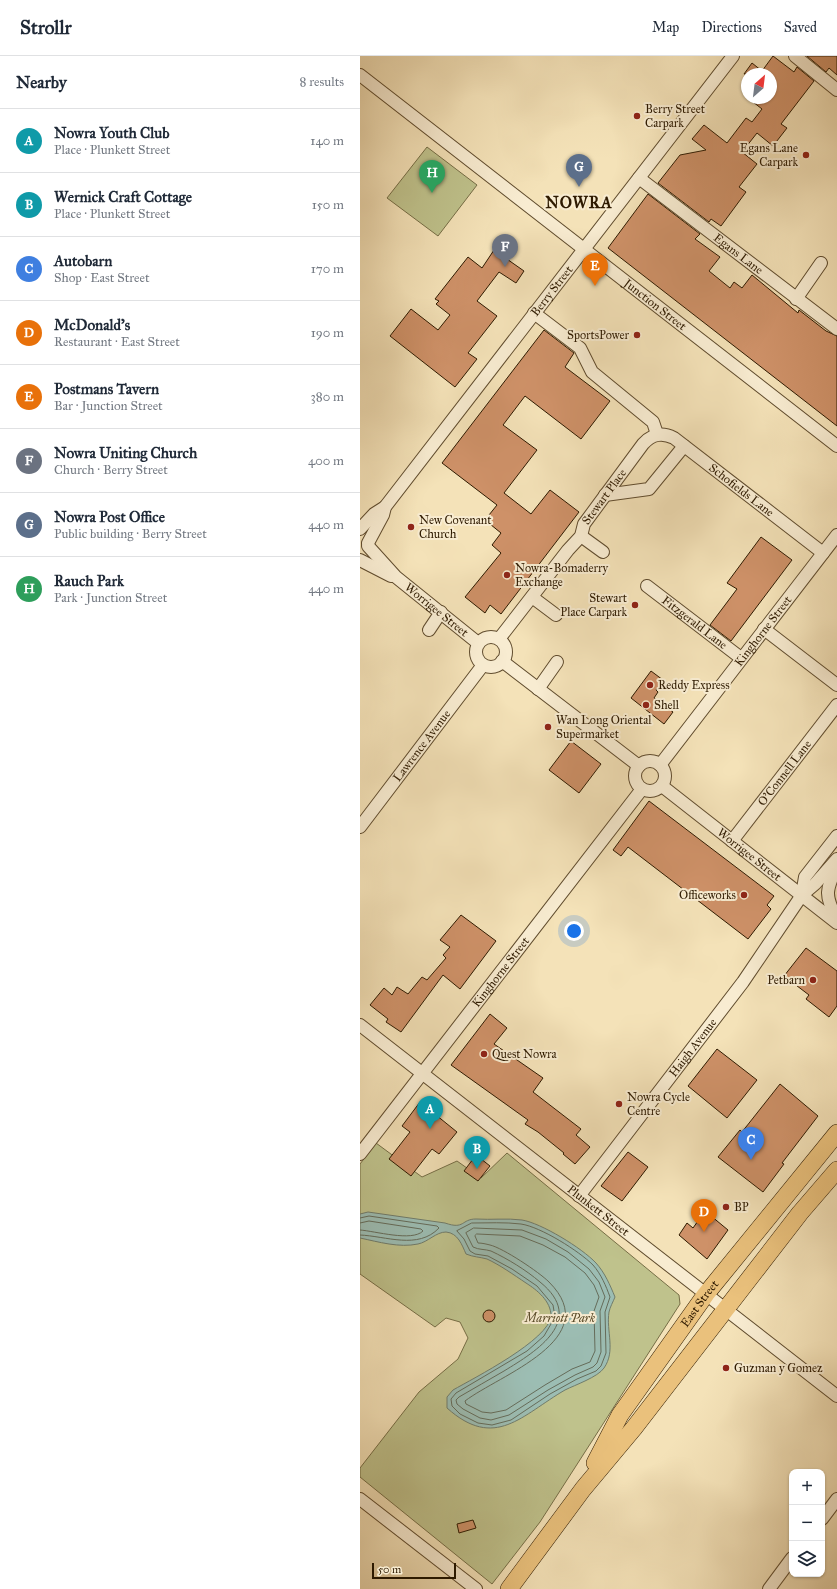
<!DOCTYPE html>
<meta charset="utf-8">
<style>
:root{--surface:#fff;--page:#f6f6f7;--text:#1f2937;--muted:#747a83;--line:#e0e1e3;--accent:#8f2418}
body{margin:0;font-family:"IM FELL Great Primer",serif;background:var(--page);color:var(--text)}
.controls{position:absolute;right:12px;bottom:12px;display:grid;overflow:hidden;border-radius:8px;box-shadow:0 1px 3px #0004}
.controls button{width:36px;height:36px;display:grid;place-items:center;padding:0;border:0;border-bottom:1px solid var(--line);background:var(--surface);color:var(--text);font:20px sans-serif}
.compass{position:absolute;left:381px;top:12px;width:36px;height:36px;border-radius:50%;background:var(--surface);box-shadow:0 1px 3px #0004;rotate:28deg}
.scale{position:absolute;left:12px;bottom:10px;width:84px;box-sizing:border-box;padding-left:4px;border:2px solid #2e1a00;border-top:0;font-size:11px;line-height:14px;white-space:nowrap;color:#2e1a00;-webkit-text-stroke:3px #f8ecd1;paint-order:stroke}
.you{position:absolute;left:214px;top:875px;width:14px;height:14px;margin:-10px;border:3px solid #fff;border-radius:50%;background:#1a73e8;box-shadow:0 0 0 6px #1a73e833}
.badge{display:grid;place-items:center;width:26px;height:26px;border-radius:50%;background:var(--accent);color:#fff;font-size:13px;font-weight:700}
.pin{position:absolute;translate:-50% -33px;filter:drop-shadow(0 1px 2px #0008)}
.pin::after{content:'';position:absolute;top:21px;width:14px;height:12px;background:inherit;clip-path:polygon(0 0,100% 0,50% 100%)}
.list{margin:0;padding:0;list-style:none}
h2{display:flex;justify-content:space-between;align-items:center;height:52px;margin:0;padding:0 16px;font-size:17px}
h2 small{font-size:13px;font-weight:400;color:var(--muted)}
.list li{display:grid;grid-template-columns:26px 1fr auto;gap:12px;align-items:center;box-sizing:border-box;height:64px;padding:0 16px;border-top:1px solid var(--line)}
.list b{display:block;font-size:15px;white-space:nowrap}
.list p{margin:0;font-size:13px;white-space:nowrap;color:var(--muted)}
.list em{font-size:13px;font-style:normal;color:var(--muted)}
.icon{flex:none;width:22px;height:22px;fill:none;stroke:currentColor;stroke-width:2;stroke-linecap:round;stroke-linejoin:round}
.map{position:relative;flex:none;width:477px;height:1533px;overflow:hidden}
header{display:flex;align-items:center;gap:24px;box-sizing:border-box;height:56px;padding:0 20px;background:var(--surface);border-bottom:1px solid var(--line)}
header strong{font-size:19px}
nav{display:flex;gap:22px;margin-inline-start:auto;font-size:14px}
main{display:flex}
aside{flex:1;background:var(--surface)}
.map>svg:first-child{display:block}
.green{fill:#bfc28c;stroke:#766e46}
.water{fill:#9cbdb3;stroke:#707c6b}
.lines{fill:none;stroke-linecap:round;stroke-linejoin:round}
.shore{stroke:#656c5a;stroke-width:1}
.building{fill:#ce9168;stroke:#2e1a00}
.minor-casing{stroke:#604c2e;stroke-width:14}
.highway-casing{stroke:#2e1a00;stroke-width:18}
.minor{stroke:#f8ecd1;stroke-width:12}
.highway{stroke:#eac17c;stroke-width:17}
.poi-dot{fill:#8f2418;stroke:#f8ecd1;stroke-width:1.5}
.labels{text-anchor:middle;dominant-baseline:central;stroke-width:4;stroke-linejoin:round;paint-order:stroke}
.poi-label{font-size:12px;fill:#2e1a00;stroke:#f8ecd1;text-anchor:start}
.street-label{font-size:12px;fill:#2e1a00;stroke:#f8ecd1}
.park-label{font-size:12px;font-style:italic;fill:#5a4c2a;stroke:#f8ecd1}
.district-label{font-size:16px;font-weight:bold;letter-spacing:1px;fill:#2e1a00;stroke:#f8ecd1}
</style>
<header>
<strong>Strollr</strong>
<nav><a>Map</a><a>Directions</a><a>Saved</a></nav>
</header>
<main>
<aside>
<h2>Nearby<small>8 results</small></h2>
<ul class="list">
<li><span class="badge" style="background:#0f9aa8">A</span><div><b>Nowra Youth Club</b><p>Place · Plunkett Street</p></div><em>140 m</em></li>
<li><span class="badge" style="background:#0f9aa8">B</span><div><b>Wernick Craft Cottage</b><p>Place · Plunkett Street</p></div><em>150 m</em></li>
<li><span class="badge" style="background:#3f7fe0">C</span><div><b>Autobarn</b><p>Shop · East Street</p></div><em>170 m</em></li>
<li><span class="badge" style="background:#e8710a">D</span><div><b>McDonald's</b><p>Restaurant · East Street</p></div><em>190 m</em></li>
<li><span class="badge" style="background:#e8710a">E</span><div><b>Postmans Tavern</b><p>Bar · Junction Street</p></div><em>380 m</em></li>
<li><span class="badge" style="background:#6b7280">F</span><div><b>Nowra Uniting Church</b><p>Church · Berry Street</p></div><em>400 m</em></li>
<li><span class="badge" style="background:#5c6f8a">G</span><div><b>Nowra Post Office</b><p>Public building · Berry Street</p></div><em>440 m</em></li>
<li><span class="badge" style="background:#2e9e5b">H</span><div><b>Rauch Park</b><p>Park · Junction Street</p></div><em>440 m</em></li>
</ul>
</aside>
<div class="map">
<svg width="477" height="1533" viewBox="0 0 477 1533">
<rect width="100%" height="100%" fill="#f4e2b8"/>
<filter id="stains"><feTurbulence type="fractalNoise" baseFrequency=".005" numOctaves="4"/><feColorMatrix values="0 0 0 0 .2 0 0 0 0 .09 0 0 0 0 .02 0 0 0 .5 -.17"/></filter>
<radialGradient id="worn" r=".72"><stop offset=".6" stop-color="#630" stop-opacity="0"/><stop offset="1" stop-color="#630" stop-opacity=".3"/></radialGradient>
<!-- green -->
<path class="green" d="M67,91l50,38 -39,51 -51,-38z
M16,1087l46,34 35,-16 24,17 26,-25 172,142 1,9 -140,218 -48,62 -132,-107v-9l59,-76 39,-33 10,-21 -8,-16 -14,-4 -11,9 -75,-53v-110z"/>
<!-- water -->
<path class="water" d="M8,1156l77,11c20,7 16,-4 31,-4 15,1 31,-1 46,1 19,3 60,28 74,43 9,10 14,22 19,34 -2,5 -5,10 -6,15 -3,19 7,39 -5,56 -6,9 -29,17 -39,22 -43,25 -70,61 -118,18v-11l6,-7c21,-12 96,-50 98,-74 0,-15 -14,-26 -25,-33 -12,-8 -26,-18 -39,-24 -7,-2 -14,-2 -21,-5 -4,-9 -8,-21 -20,-22 -10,0 -18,10 -28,12 -19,4 -39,-2 -58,-6v-24z"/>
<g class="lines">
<!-- shore -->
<path class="shore" d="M0,1162l9,-2 68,10 2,2c-21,22 -53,8 -79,7
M0,1167l9,-2 52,8 2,2c-11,11 -48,0 -63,-1
M112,1167c16,0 33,-1 49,1 20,3 58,27 72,41 8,9 13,21 17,32l-5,15 1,41 -5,13 -5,5 -19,8 -27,15 -39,26 -19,5 -14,-2 -18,-9 -8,-8 -1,-7 5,-6 71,-42 17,-15 11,-19 -2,-12 -16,-19 -25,-17 -24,-13 -13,-2 -5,-3 -6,-12 -7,-8z
M114,1172l48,2 24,9 22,13 21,17 10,13 6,15 -5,14 1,41 -4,11 -4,4 -18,8 -27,15 -39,25 -18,5 -11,-2 -17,-9 -6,-5 -1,-4 3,-3c15,-9 30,-17 45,-26 33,-20 83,-51 36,-89 -14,-12 -32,-23 -49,-31 -6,-2 -12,-1 -18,-4l-7,-14z
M117,1178l43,2 23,9 22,12 20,16 9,12 5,12 -5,14 1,40 -5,11 -18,7 -27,16 -39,25 -15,3 -9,-1 -16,-8 -1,-3c34,-26 141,-62 84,-119 -10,-10 -46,-34 -59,-37 -4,-1 -8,-2 -12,-2l-3,-7z"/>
</g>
<!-- building -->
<path class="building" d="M413,0l21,16 3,-5 17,14 -33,43 6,4 -14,18 -16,-13 -15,19 15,12 -18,23 7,5 -25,34 -10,-7 -2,3 -51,-39 22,-28 26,-5 -14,-11 12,-14 23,18 19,-25 6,4 10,-13 -14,-11h23v-24h-27l8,-11 10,8z
M447,0h30v19l-8,-7 -3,4z
M288,138l52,40 -5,5 25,18 -11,14 21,17 4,-6 8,6 10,-13 46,38 1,-3 27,21 11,5v90l-229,-178z
M134,194l30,21 -8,12 -17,-11 -22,29 20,15 -29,37 9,6 -22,28 -65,-51 21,-27 27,21 12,-15 -14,-11 3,-3 -4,-2 33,-42 14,11z
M184,274l30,23 -9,14 45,34 -29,38 -56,-43 -22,29 34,25 -33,43 27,21 19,-24 29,22 -78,102 -11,-9 -5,8 -20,-16 36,-44 -9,-8 9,-12 -16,-13 12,-15 -55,-42z
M401,481l31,23 -61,81 -21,-16 27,-36 -10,-6z
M291,615l12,9 -7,10 2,2 -4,6 19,14 -9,12 -33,-26z
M211,685l30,23 -22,29 -30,-23z
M289,745l125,95 -7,9 4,4 -23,30 -120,-92 -7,9 -8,-6z
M101,859l35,26 -36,48 -17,-14 -42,57 -15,-10 2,-3 -18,-14 14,-17 8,7 5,-8 11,7 14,-17 5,3 19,-22 -3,-3 7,-8 -10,-7z
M446,892l31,23v35l-8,11 -23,-18 3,-4 -25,-19z
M130,958l17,14 -13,16 49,34 -10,14 48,37 -5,6 14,12 -15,17 -12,-10 1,-1 -26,-21 -13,-8 3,-4 -77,-55z
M357,993l40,31 -30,38 -39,-32z
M420,1028l38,32 -36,47 2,1 -21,28 -45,-35 22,-27 2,2z
M60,1046l37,30 -18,22 -7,-5 -21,27 -22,-17 21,-27 -8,-6z
M268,1096l20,15 -26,34 -21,-15z
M116,1099l14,11 -12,15 -14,-10z
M345,1155l23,19 -21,29 -28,-24 8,-12 6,5z
M123 1260a6 6 0 1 1 12 0a6 6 0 1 1-12 0Z
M113,1464l3,8 -17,5 -2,-9z"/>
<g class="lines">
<defs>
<g id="minor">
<path d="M435,0l42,34"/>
<path id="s1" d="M0,19l477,371"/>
<path id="s2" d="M279,122l198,151"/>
<path d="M436,243l25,-36"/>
<path d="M174,257l46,35 12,24 61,50 4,12"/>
<path d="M245,439l44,-6 35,-43"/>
<path d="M0,473l14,-15 11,-7"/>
<path d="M221,480l22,16"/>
<path id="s3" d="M8,487l15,-28 2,-8 348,-451"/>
<path id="s4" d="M8,490l28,31 82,66"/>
<path d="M0,504l31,16"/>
<path id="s5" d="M287,530l94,72"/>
<path d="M172,541l24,18"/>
<path d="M404,573l73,56"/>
<path d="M69,574l12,-18"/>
<circle cx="131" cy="596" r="15"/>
<path id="s6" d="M139,583l69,-89 13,-14 3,-12 59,-80c9,-10 19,-12 31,-6l149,115"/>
<path d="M142,605l137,105"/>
<path d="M178,633l19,-27"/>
<circle cx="290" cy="720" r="15"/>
<path id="s7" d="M300,709l177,-230"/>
<path id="s8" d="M302,730l175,137"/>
<path id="s9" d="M0,771l123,-162"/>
<path id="s10" d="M372,785l105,-136"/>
<path d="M477,810c-11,24 -13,29 0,53"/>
<path d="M442,839l3,-18 32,-41"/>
<path id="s11" d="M0,969l477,371"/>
<path id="s12" d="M0,1098l282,-365"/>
<path id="s13" d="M219,1140l164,-214 59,-87 13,-11 22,-25"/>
<path d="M0,1443l116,90"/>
<path d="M462,1463l15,-20"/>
<path d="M409,1533l23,-31"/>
</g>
<g id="highway">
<path id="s14" d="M235,1407l25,-48 86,-121 131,-161"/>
<path d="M149,1533l74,-100 51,-61 166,-215 37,-43"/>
</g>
</defs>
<!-- minor casing -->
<use href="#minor" class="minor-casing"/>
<!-- highway casing -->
<use href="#highway" class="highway-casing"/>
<!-- minor -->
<use href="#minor" class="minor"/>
<!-- highway -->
<use href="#highway" class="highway"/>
</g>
<!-- markers -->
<g class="poi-dot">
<circle cx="277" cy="60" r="4"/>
<circle cx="446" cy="99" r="4"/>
<circle cx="277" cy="279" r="4"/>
<circle cx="51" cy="471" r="4"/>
<circle cx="147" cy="519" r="4"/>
<circle cx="275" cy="549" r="4"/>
<circle cx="290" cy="629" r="4"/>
<circle cx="286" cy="649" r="4"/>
<circle cx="188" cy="671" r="4"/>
<circle cx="384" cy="839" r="4"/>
<circle cx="453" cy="924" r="4"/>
<circle cx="124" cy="998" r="4"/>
<circle cx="259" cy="1048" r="4"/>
<circle cx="366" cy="1151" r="4"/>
<circle cx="366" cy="1312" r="4"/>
</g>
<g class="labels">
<!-- poi labels -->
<g class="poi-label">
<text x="285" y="53">Berry Street<tspan x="285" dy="14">Carpark</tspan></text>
<text x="438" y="92" text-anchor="end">Egans Lane<tspan x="438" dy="14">Carpark</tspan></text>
<text x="269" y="279" text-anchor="end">SportsPower</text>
<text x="59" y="464">New Covenant<tspan x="59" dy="14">Church</tspan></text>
<text x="155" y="512">Nowra-Bomaderry<tspan x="155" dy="14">Exchange</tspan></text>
<text x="267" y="542" text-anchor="end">Stewart<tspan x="267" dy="14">Place Carpark</tspan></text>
<text x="298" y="629">Reddy Express</text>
<text x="294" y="649">Shell</text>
<text x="196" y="664">Wan Long Oriental<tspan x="196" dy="14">Supermarket</tspan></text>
<text x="376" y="839" text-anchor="end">Officeworks</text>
<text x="445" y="924" text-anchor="end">Petbarn</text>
<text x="132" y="998">Quest Nowra</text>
<text x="267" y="1041">Nowra Cycle<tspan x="267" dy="14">Centre</tspan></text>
<text x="374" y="1151">BP</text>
<text x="374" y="1312">Guzman y Gomez</text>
</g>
<!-- street labels -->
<g class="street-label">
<text stroke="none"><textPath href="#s2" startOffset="125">Egans Lane</textPath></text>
<text stroke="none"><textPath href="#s3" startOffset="313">Berry Street</textPath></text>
<text stroke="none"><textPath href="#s1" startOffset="374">Junction Street</textPath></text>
<text stroke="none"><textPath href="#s6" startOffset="363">Schofields Lane</textPath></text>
<text stroke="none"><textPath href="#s6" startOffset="178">Stewart Place</textPath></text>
<text stroke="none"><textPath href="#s4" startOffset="94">Worrigee Street</textPath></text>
<text stroke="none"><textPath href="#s5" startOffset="60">Fitzgerald Lane</textPath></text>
<text stroke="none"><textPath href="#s7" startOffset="169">Kinghorne Street</textPath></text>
<text stroke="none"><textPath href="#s9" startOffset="102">Lawrence Avenue</textPath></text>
<text stroke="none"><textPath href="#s10" startOffset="86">O'Connell Lane</textPath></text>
<text stroke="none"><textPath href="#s8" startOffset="111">Worrigee Street</textPath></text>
<text stroke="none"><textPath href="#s12" startOffset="230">Kinghorne Street</textPath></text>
<text stroke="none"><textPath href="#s13" startOffset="187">Haigh Avenue</textPath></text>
<text stroke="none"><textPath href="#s11" startOffset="302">Plunkett Street</textPath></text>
<text stroke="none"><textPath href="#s14" startOffset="191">East Street</textPath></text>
</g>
<!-- park labels -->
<g class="park-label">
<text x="200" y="1262">Marriott Park</text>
</g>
<!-- district labels -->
<g class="district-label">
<text x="219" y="146">NOWRA</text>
</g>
</g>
<rect width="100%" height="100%" filter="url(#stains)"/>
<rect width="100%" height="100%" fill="url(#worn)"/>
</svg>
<div class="controls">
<button>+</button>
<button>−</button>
<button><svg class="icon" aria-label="layers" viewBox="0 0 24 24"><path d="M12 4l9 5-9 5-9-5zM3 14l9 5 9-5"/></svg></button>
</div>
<svg class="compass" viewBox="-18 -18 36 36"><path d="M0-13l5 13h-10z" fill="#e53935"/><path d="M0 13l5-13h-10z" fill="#747a83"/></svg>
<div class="scale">50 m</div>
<div class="you"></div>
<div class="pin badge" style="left:70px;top:1073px;background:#0f9aa8">A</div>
<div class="pin badge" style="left:117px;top:1113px;background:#0f9aa8">B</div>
<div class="pin badge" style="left:391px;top:1104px;background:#3f7fe0">C</div>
<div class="pin badge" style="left:344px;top:1176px;background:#e8710a">D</div>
<div class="pin badge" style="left:235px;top:230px;background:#e8710a">E</div>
<div class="pin badge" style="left:145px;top:211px;background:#6b7280">F</div>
<div class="pin badge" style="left:219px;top:131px;background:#5c6f8a">G</div>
<div class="pin badge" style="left:72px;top:137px;background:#2e9e5b">H</div>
</div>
</main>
